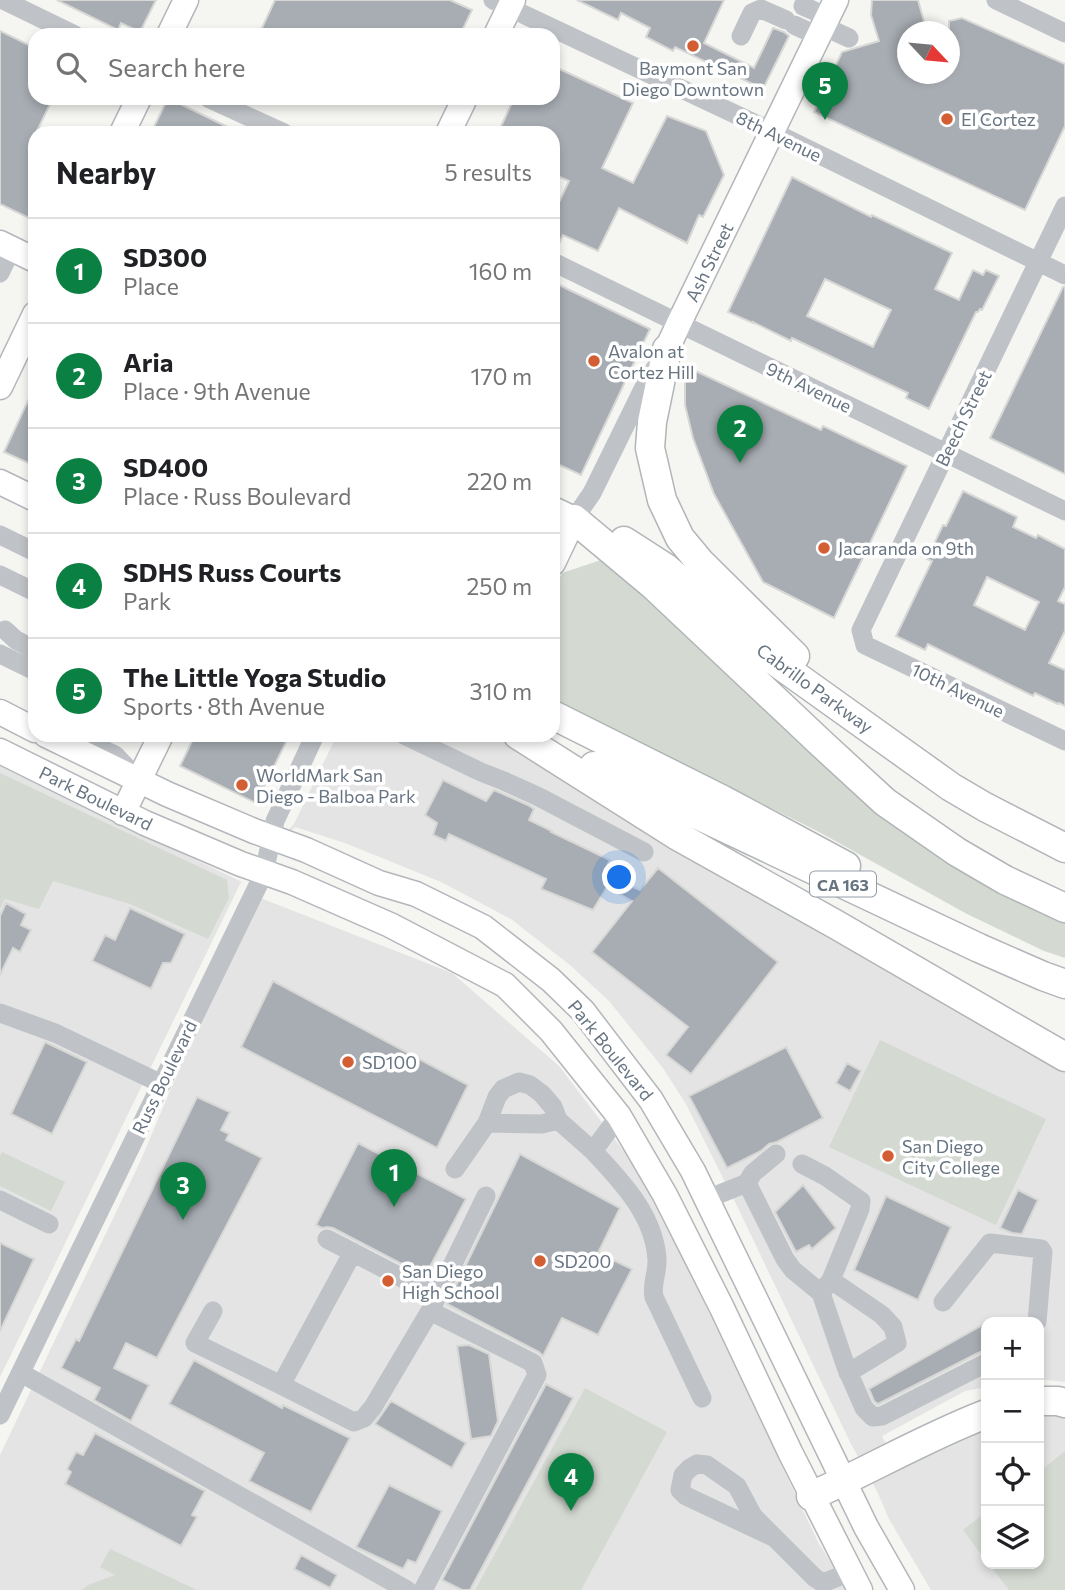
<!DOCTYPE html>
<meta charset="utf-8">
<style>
:root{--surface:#fff;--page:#f2f2f2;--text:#202124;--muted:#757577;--line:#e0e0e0;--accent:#0b8043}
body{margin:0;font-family:Commissioner,sans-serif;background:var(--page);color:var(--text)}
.controls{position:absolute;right:21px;bottom:21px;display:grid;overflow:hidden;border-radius:14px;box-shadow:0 4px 10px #0003}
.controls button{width:63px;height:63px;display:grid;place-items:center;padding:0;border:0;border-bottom:2px solid var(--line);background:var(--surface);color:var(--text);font:35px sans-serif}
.compass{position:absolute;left:897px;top:21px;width:63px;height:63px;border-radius:50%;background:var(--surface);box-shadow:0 4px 10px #0003;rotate:116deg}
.you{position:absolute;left:620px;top:878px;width:24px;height:24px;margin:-18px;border:5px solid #fff;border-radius:50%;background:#1a73e8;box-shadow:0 0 0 10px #1a73e833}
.badge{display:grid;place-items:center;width:46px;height:46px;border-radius:50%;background:var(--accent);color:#fff;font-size:23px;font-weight:700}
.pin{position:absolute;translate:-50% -58px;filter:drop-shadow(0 2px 4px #0008)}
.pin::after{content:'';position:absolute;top:37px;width:24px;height:21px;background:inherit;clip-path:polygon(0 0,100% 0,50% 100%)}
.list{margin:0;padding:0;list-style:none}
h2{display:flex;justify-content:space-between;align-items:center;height:91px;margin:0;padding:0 28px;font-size:30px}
h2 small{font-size:23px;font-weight:400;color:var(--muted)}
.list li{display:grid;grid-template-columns:46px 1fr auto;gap:21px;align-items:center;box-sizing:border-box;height:105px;padding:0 28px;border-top:2px solid var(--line)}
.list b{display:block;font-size:26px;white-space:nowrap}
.list p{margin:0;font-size:23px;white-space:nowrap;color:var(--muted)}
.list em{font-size:23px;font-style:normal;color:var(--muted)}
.icon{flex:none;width:38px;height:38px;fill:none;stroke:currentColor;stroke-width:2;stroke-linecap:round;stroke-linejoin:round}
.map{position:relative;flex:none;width:1065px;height:1590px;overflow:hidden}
.search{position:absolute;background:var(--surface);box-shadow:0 4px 10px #0003;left:28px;top:28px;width:532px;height:77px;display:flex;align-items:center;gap:18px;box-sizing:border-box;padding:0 24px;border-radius:21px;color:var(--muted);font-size:26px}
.panel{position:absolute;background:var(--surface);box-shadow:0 4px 10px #0003;left:28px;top:126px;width:532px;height:616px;border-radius:21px}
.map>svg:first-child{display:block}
.built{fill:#e3e4e3}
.green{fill:#d4dad2}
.building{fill:#a7adb3;stroke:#d7d7d5;stroke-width:2;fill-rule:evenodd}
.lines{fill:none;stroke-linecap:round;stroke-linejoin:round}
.major-casing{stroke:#b3b6ba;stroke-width:27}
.highway-casing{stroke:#b2b5b8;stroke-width:31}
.minor{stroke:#bfc2c6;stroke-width:19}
.major{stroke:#fff;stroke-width:24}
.highway{stroke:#fff;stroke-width:28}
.poi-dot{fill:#d45e33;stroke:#fff;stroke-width:2.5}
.labels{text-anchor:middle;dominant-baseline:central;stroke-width:7;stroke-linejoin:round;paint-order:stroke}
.shield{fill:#fff;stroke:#959ea7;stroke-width:2}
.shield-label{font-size:16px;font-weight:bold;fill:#677481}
.poi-label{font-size:18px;fill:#677481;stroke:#fff;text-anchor:start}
.street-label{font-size:18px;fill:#677481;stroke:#fff}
</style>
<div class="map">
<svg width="1065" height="1590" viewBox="0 0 1065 1590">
<rect width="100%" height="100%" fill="#f5f5f2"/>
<!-- built -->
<path class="built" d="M337,735h156l89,54 483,279v314l-26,-3v-57h-53v65l-21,4 -83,45 17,34 87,-40v134h53v-150l26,2v174h-134l-42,-71 -12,-28 -26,-47 -113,-236 -52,-104 -23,-36 -54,-67 -39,-36 -59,-46 -70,-37 -96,-39 -50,-16 -55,57 -240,493v-611l242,116 52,-58z
M253,895l199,78 107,93 67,88 41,70 151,318 30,48h-848v-135l140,-293z"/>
<!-- green -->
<path class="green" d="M607,558l122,110 336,253v37l-21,-7 -77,-37 -148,-82 -266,-133v-107l9,-19z
M0,773l227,107 2,18 -21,41 -78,-35 -77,-23 -14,28 -34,-10 -5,10z
M880,1040l166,79 -50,106 -167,-78z
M2,1152l63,30 -14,29 -51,-25v-30z
M585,1388l82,44 -86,158h-106z
M1065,1451v139h-56l-20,-26h50v-92z
M986,1512v49l-23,-31z
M110,1549l87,41h-115l6,-5 27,-10 -15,-8z"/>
<!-- building -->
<path class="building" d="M57,0h99l-16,32 -19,-9 -3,7z
M275,0h175l22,10 -12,25h-187l-12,-5z
M577,0h147l-20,43 50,25 19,-40 11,4 5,4 -26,53 -88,-42 -2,4 -27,-14 4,-9 -29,-15 -3,7z
M872,0h46l9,32h-20v42h42v-53l13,-3 103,46v62l-40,84 -211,-98 28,-60 37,-11 -8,-26z
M0,31l35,17v50h18l-17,35h-1v88l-35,-17z
M553,66l80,37 -31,65 31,15 34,-67 39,15 18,44 -21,42 -4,-2 -12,28 -68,-35 -21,43 -35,-16 -7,15h-3v-35l16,-34 -16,-7v-41h-55l16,-35h39z
M168,98l72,35h-89z
M792,177l79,40 1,-2 80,38 -17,36 24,11 14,-30 10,5 3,-5 13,6 -17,34 -2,-1 -2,3h-2l-47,97 -23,-11 2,-5 -116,-55 -1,3 -38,-19v1l-25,-11zM825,279l66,31 -18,37 -66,-31z
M553,282l97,47 -69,146 -28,-13z
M1063,287h2v187l-75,-36z
M689,368l132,62 2,-4 84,40 -73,152 -71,-36 -49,-88 -21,-56 -8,-33v-22z
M35,386v80l-31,-14z
M963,491l54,26 -4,10 23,11 2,-3 27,14v38l-7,14 7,3v27l-16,32 16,7v36l-6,-3 -1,1 -23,-11 -2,3 -105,-52 -3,6 -29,-14 36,-75 -5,-2 16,-34 3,1zM987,577l52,25 -14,28 -51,-25z
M195,735h86l7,3 -32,65 -76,-37z
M443,780l43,21 8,-11 34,15 6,4 -5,11 23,11 -1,1 59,28 -7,14 37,16 18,-22 120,94 -87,112 -25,-19 22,-28 -96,-75 40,-51 -25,-14 -14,23 -52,-21 5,-10 -97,-45 -3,7 -13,-6 4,-12 -12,-8z
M6,903l20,11 -5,11 10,5 -11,22 -7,-4 -13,27v-59z
M130,908l55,26 -14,29h-8l-12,26 -59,-28 13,-26 10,5z
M273,981l195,104 -31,63 -196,-101z
M45,1042l42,20 -35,72 -41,-20z
M786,1047l37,71 -46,24 -8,2 -8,7 -34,17 -38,-72z
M847,1063l14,8 -11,20 -14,-8z
M197,1097l33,15 -9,18 8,4 -3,6 36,18 -105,200 -31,-15 -12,25 35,17 -18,36 -37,-21 6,-12 -39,-20 15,-29 3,2z
M358,1143l108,56 -41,77 -92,-48 -6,-1 -5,1 -6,-3z
M520,1154l100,54 -22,45 34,16 -34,66 -36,-17 -19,38 -4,-4 -92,-48z
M803,1185l33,43 -24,21 -3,-4 -13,7 -21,-40z
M1018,1190l20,10 -16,34 -10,-1 -12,-5z
M886,1196l65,31 -33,73 -64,-30z
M0,1243l34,16 -34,72z
M986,1323v28l-6,1 -102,52 -4,-3 -5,-12z
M469,1345l20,9 9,67 -7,15 -20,3 -14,-93z
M194,1360l88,48 1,-3 67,33 -39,74 -62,-31 15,-28 -95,-49z
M546,1384l27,14 -103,192h-8l-20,-10z
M391,1401l75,42 -14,25 -77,-44z
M95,1433l110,58 -13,24 5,2 -16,29 -116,-62 6,-12 -4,-3 9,-17 7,3z
M389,1485l53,26 -26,52 -8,-3 -5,9 -47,-22z
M301,1555l36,20 -7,13 -36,-19z"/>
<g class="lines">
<defs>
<path id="major" d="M169,35l17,-35
M496,35l17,-35
M122,133l17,-35
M448,133l17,-35
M0,243l35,17
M667,349l12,-26 157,-323
M0,387l35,-73
M0,482l35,17
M553,509l21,10 -21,44
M0,712l35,18
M46,735l121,59 87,37 52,19 73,33 37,11 67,33 68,53 32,31 68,89 42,71 173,356 36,63
M0,751l145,72 96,41 51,18 98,43 115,60 46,46 68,85 46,79 57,113 68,144 70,138
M123,813l38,-78"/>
<path id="highway" d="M667,349l-15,73 -2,26 12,52 18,38 20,24 95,94
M574,519l79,66 170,160 62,57 72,50 48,28 60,28
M624,541l42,27 106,91 179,128 34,20 80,41
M553,715l170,85 123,66
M518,735l158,100 159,89 230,133
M594,766l385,182 64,28 22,8
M1039,1401h19l7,2
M811,1496c59,-26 115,-59 175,-82"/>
</defs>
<!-- major casing -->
<use href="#major" class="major-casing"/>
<!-- highway casing -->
<use href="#highway" class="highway-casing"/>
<!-- minor -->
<path class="minor" d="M3,0l72,35
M493,0l280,132 292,143
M996,0l69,33
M803,6l25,11
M794,25l24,11
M823,26l26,12
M741,36l11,-23 9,-4 25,11
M208,98l76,35
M1065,206l-204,424 4,15 200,96
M553,262l512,249
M0,273l12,-25
M574,519l18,-26 56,-114 10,-15
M0,535l35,17
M0,575l35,17
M5,630l11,10 19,10
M0,654l35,17
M404,735l77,37 23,9 35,16 105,55
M75,736l40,19 19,20
M0,1013l55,20 107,51
M487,1123l55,1 16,-4
M593,1151c29,31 61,64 64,108 1,13 -6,25 -3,38l48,101
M802,1164l23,12 36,25 -1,8 -29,71 -10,13
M455,1169l32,-46 10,-26 6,-8 16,-7 11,3 12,9 11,13 5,13 35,31 26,-35
M747,1183l38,76 8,11 28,23 25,74 18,41 9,9 9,-1 104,-53
M707,1199l40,-16 6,-10 23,-19
M0,1200l49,24
M327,1239l110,57
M831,1280l51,35 11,12 4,16 -49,30
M943,1302l47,-59 51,6 2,3 -6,70
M213,1311l-18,32 86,42 72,-133
M430,1311l56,-115
M21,1373l386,217
M281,1385l73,37 10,-4 9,-11 57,-96 103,52 4,12 -114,215
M0,1415l264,-542 11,-52 40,-86
M775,1538l-89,-42 -6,-6 3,-15 7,-7 7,-4 10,1 30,21 16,30 62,62 8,5 27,-11"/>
<!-- major -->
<use href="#major" class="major"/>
<!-- highway -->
<use href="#highway" class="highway"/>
</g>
<!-- markers -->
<g class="poi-dot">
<circle cx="693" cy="46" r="7"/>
<circle cx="947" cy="119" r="7"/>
<circle cx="594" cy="361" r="7"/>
<circle cx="824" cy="548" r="7"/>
<circle cx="242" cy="785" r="7"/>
<circle cx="348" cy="1062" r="7"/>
<circle cx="888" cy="1156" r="7"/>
<circle cx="540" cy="1261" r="7"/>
<circle cx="388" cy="1281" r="7"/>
</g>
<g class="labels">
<!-- shield labels -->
<rect class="shield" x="810" y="871.5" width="66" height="25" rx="5"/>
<g class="shield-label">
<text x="843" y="884">CA 163</text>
</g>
<!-- poi labels -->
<g class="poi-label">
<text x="693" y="68" text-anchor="middle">Baymont San<tspan x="693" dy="21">Diego Downtown</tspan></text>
<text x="961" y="119">El Cortez</text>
<text x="608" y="351">Avalon at<tspan x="608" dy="21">Cortez Hill</tspan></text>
<text x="838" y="548">Jacaranda on 9th</text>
<text x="256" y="775">WorldMark San<tspan x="256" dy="21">Diego - Balboa Park</tspan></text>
<text x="362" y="1062">SD100</text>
<text x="902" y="1146">San Diego<tspan x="902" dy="21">City College</tspan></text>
<text x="554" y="1261">SD200</text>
<text x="402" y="1271">San Diego<tspan x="402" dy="21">High School</tspan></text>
</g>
<!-- street labels -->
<g class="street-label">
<text transform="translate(779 136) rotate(26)">8th Avenue</text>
<text transform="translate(709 262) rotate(-64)">Ash Street</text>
<text transform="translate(809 387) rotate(26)">9th Avenue</text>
<text transform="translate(963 418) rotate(-64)">Beech Street</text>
<text transform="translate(815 688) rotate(36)">Cabrillo Parkway</text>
<text transform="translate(958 690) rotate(26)">10th Avenue</text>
<text transform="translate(96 798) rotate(26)">Park Boulevard</text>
<text transform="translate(611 1050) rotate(51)">Park Boulevard</text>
<text transform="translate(164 1077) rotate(-64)">Russ Boulevard</text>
</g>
</g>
</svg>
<div class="controls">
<button>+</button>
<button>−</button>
<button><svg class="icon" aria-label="locate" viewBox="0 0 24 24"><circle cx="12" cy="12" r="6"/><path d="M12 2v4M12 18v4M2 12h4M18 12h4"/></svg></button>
<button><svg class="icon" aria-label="layers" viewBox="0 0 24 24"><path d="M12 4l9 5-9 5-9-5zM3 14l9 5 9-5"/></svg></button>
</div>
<svg class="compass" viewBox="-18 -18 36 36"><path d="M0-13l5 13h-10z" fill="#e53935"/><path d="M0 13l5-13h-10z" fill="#757577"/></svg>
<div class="you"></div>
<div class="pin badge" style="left:394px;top:1207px">1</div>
<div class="pin badge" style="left:740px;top:463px">2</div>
<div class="pin badge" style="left:183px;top:1220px">3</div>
<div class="pin badge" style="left:571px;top:1511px">4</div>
<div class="pin badge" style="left:825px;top:120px">5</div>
<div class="search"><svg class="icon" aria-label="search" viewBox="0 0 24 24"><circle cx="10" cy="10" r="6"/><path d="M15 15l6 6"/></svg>Search here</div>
<section class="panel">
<h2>Nearby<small>5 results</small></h2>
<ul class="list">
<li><span class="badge">1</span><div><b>SD300</b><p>Place</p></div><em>160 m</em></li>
<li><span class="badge">2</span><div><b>Aria</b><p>Place · 9th Avenue</p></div><em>170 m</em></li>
<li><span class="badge">3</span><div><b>SD400</b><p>Place · Russ Boulevard</p></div><em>220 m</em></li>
<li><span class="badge">4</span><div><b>SDHS Russ Courts</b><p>Park</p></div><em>250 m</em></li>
<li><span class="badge">5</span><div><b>The Little Yoga Studio</b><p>Sports · 8th Avenue</p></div><em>310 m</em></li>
</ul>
</section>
</div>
